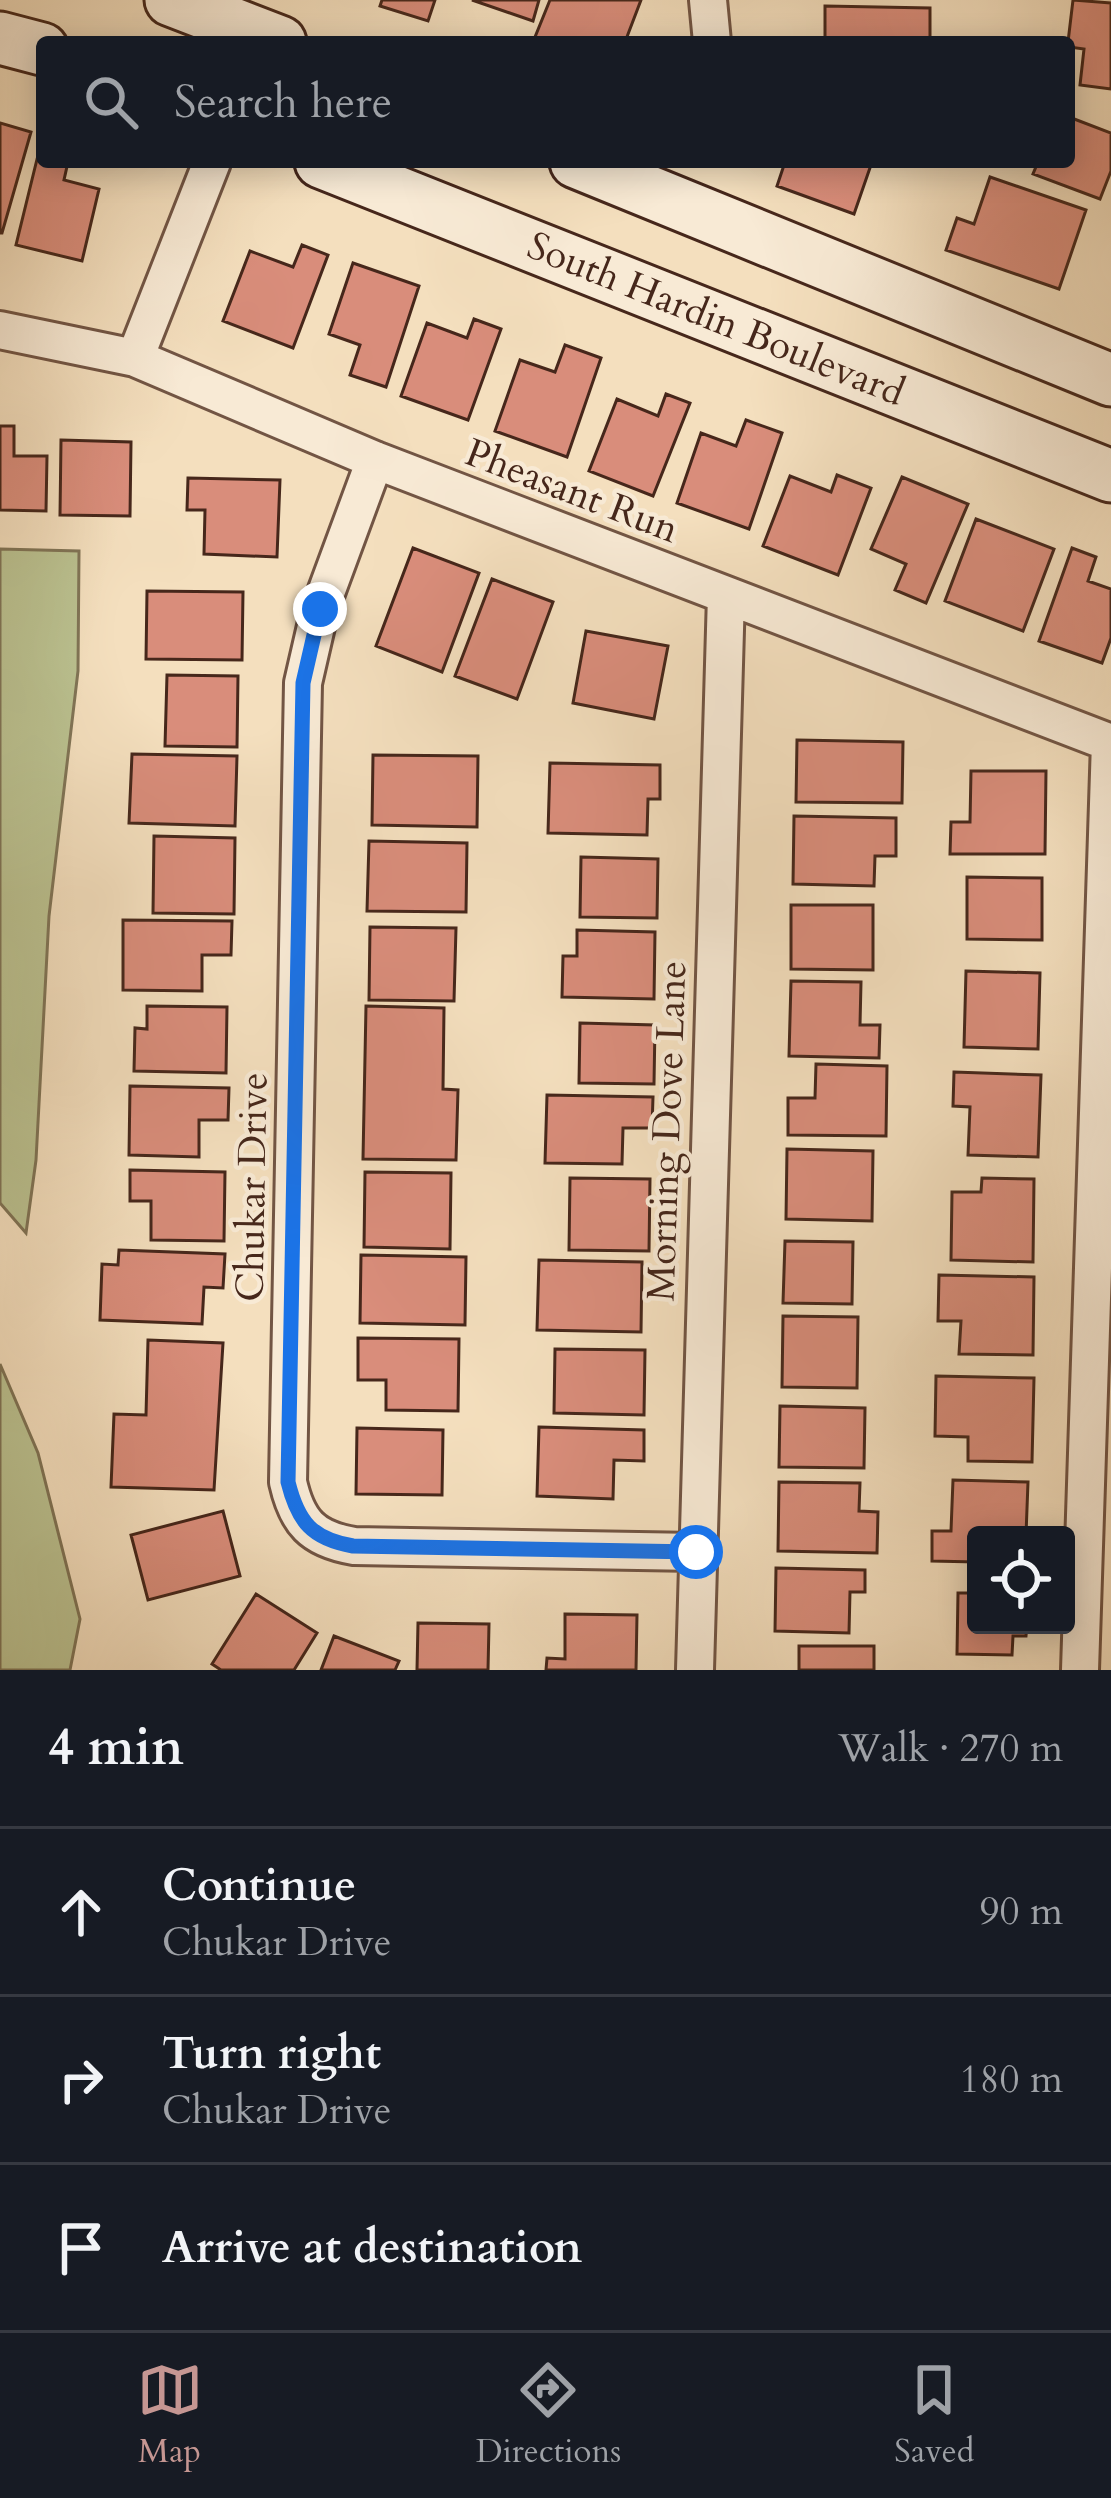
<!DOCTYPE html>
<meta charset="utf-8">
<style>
:root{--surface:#171b24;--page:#242831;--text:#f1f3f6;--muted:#9ea1a6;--line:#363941;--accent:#c59692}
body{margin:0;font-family:Cardo,serif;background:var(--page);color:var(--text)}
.controls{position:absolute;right:36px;bottom:36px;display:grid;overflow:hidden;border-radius:12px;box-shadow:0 6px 30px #0003}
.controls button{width:108px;height:108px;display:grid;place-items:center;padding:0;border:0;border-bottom:3px solid var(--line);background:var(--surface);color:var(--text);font:60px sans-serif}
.stop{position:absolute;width:36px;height:36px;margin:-27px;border:9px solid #1a73e8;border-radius:50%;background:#fff}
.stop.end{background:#1a73e8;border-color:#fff;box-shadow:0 3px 12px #0008}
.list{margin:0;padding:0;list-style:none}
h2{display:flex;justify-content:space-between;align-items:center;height:156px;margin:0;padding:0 48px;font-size:51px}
h2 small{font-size:39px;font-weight:400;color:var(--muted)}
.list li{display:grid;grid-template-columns:78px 1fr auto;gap:36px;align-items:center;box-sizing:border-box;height:168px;padding:0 48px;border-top:3px solid var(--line)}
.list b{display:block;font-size:45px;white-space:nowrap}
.list p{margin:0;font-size:39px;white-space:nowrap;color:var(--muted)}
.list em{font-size:39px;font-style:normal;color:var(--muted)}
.icon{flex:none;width:66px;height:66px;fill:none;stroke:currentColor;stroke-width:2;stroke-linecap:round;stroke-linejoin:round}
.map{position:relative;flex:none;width:1111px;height:1670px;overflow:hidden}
.search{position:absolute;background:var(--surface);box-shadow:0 6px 30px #0003;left:36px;right:36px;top:36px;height:132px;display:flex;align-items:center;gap:30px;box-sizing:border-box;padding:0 42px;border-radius:12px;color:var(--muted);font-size:45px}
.sheet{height:660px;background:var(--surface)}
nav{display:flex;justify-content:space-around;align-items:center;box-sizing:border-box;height:168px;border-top:3px solid var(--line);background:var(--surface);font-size:33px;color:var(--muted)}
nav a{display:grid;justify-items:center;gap:6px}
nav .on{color:var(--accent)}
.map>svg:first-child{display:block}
.green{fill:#bbc291;stroke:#807456;stroke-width:3}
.building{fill:#d98d7b;stroke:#46271b;stroke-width:3}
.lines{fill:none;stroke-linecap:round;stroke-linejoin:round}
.minor-casing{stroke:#725544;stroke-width:42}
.secondary-casing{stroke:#46271b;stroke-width:57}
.minor{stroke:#f8ead5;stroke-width:36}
.secondary{stroke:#f8ead5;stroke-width:51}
.route{stroke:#1a73e8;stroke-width:15}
.labels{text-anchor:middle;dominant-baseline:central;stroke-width:9;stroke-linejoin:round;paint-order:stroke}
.street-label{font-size:39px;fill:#46271b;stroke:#f8ead5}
</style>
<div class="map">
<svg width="1111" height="1670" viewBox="0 0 1111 1670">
<rect width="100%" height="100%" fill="#f4dfbe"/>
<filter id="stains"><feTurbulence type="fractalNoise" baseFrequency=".00167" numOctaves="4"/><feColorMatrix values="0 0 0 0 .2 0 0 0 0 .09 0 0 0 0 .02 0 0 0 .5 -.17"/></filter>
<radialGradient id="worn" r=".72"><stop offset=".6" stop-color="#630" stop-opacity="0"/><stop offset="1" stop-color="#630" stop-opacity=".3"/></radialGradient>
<!-- green -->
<path class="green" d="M0,549l79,2 -1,120 -29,245 -13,244 -10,73 -26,-30z
M0,1364l38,89 42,166 -10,51h-70z"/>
<!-- building -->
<path class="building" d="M382,0h53l-7,21 -48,-15z
M472,0h67l-6,21z
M550,0h91l-16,42h-92z
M1073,0l38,3v86l-31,-4 4,-36 -15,-2 -1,-5z
M825,6l105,2v34l-105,-2z
M1069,117l42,16v38l-11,28 -67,-25 5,-12h31z
M0,123l31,9 -29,101h-2z
M40,147l2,15h26l-4,18 35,9 -17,72 -66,-16z
M785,162h87l-18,52 -77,-28z
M990,177l96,33 -27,79 -113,-39 11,-32 17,6z
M302,245l26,10 -35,93 -70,-27 27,-70 43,16z
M353,263l66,23 -33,101 -36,-12 10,-30 -31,-11z
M474,319l27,10 -33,91 -67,-24 26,-73 40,15z
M565,345l36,13 -34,99 -72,-26 25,-71 35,12z
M666,394l24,9 -37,93 -64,-25 28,-72 41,17z
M746,420l36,13 -33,96 -72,-26 24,-70 35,13z
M0,426h14v30h33l-1,55 -46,-1z
M61,440l70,2 -1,74 -70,-1z
M837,475l34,13 -33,87 -75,-29 27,-70 41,16z
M902,477l66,27 -42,99 -31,-13 11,-26 -35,-15z
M188,478l92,2 -3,77 -73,-3 1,-44h-18z
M976,519l78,30 -31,82 -78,-30z
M413,548l66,25 -37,99 -66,-26z
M1072,548l24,9 -8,24 23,8v49l-9,25 -63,-22z
M492,579l61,23 -36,97 -62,-23z
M147,591l96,1 -1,68 -96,-1z
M586,631l82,15 -14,73 -81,-16z
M167,675l71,1 -1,71 -72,-1z
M797,740l106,2 -1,61 -106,-1z
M132,754l105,2 -2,70 -106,-3z
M373,755l105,1 -1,71 -105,-2z
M550,763l110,2v34h-12l-1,36 -99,-2z
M971,771h75l-1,83h-95l1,-32h19z
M794,816l102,2v38h-21l-1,30 -81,-2z
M154,836l81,2 -1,76 -81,-1z
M369,841l98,2 -1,69 -99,-1z
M581,857l77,2 -1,59 -77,-1z
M967,877l75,1v62l-75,-1z
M791,905h82v65l-82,-1z
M123,920l109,1 -1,34h-29v36l-79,-1z
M370,927l86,1 -2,73 -85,-1z
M577,930l78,2 -1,67 -92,-2 1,-41h14z
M966,971l74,2 -2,76 -74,-2z
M791,981l70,1 -1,43h20l-1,33 -90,-2z
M147,1006l80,1 -1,66 -92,-2 1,-43 12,1z
M366,1006l78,2 -1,81 15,1 -2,70 -93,-1z
M580,1023l75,2 -1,59 -75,-1z
M816,1064l71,2 -1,70 -98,-1v-37h27z
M954,1072l87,3 -3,82 -70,-2 2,-48 -17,-1z
M130,1086l99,2 -1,32h-29v37l-70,-2z
M547,1095l106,2 -1,31h-29l-1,36 -77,-1z
M787,1149l86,2 -1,70 -86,-2z
M130,1170l95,2 -1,69 -73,-1v-39h-21z
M365,1172l86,1 -1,76 -86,-2z
M570,1178l80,1 -1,72 -80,-1z
M982,1178l52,1 -1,83 -82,-2 1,-68h29z
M785,1241l68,1 -1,62 -69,-1z
M119,1250l106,4 -2,34 -19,-1 -2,37 -102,-4 2,-56 16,1z
M361,1255l105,2 -1,68 -105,-2z
M539,1260l103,2 -1,70 -104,-2z
M939,1275l95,2 -1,78 -74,-1 2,-33h-23z
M783,1316l75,1 -1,71 -75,-1z
M358,1338l101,1 -1,72 -72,-1v-30h-28z
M148,1340l75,3 -9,147 -103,-3 3,-73 32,1z
M555,1349l90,1 -1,65 -90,-2z
M936,1376l98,2 -2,84 -64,-1v-24l-33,-1z
M780,1406l85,2 -1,60 -85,-1z
M539,1427l105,3v31l-30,-1 -1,39 -76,-3z
M357,1428l86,2 -1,65 -86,-1z
M953,1480l75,2 -2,53h-50v27l-44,-1v-30h19z
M779,1482l81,1 -1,28 19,1 -1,41 -99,-2z
M223,1511l17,65 -92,24 -17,-65z
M776,1568l89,2v22h-15l-1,41 -74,-2z
M958,1593h18v32h51l-1,11h-13l-1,19 -55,-1z
M256,1594l61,39 -23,37h-73l-9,-6z
M565,1614l72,1 -1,55h-90l1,-12 18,1z
M418,1623l71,1 -1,46h-71z
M334,1636l65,25 -4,9h-74z
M799,1646h75v24h-75z"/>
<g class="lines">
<defs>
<path id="minor" d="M708,0l4,42
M0,330l135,28 240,102 736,283
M135,358l77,-196
M375,460l-55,149 -17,74 -15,799c9,40 24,57 66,64l342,6
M695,1670l31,-1075
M1080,1670l30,-928"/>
<path id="secondary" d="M171,0l109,42
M0,38l42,11
M321,162l790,314
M576,162l535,218"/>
</defs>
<!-- minor casing -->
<use href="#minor" class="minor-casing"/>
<!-- secondary casing -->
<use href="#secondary" class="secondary-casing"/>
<!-- minor -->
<use href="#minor" class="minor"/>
<!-- secondary -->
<use href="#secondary" class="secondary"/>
</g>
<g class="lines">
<!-- route -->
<path class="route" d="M320,609l-17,74 -15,799c10,40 24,57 65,64l343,6"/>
</g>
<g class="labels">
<!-- street labels -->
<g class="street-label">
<text transform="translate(716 319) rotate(22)">South Hardin Boulevard</text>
<text transform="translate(572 491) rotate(21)">Pheasant Run</text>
<text transform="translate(667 1131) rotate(-88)">Morning Dove Lane</text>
<text transform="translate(252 1187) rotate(-89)">Chukar Drive</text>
</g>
</g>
<rect width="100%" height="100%" filter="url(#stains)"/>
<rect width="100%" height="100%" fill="url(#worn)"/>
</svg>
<div class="controls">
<button><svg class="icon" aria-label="locate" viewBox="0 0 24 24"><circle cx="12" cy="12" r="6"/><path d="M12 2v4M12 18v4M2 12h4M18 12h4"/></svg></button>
</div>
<div class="stop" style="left:696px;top:1552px"></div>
<div class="stop end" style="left:320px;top:609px"></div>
<div class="search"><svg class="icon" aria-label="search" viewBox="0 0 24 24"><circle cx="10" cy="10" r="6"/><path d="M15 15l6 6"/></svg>Search here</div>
</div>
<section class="sheet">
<h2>4 min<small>Walk · 270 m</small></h2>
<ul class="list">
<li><svg class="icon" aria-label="ahead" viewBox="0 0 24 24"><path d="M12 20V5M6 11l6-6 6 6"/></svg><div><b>Continue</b><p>Chukar Drive</p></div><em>90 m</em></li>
<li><svg class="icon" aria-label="right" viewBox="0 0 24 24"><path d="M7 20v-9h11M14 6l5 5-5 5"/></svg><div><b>Turn right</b><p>Chukar Drive</p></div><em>180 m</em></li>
<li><svg class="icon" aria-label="arrive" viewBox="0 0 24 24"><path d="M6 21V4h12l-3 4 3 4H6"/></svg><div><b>Arrive at destination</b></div></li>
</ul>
</section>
<nav>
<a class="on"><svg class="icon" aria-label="map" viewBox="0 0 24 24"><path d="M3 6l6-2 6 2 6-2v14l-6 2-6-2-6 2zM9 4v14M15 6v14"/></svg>Map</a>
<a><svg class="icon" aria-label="directions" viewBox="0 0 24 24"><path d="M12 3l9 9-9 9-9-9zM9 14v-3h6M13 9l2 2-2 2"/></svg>Directions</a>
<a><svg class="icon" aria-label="saved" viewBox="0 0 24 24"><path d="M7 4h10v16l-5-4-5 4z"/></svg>Saved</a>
</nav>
